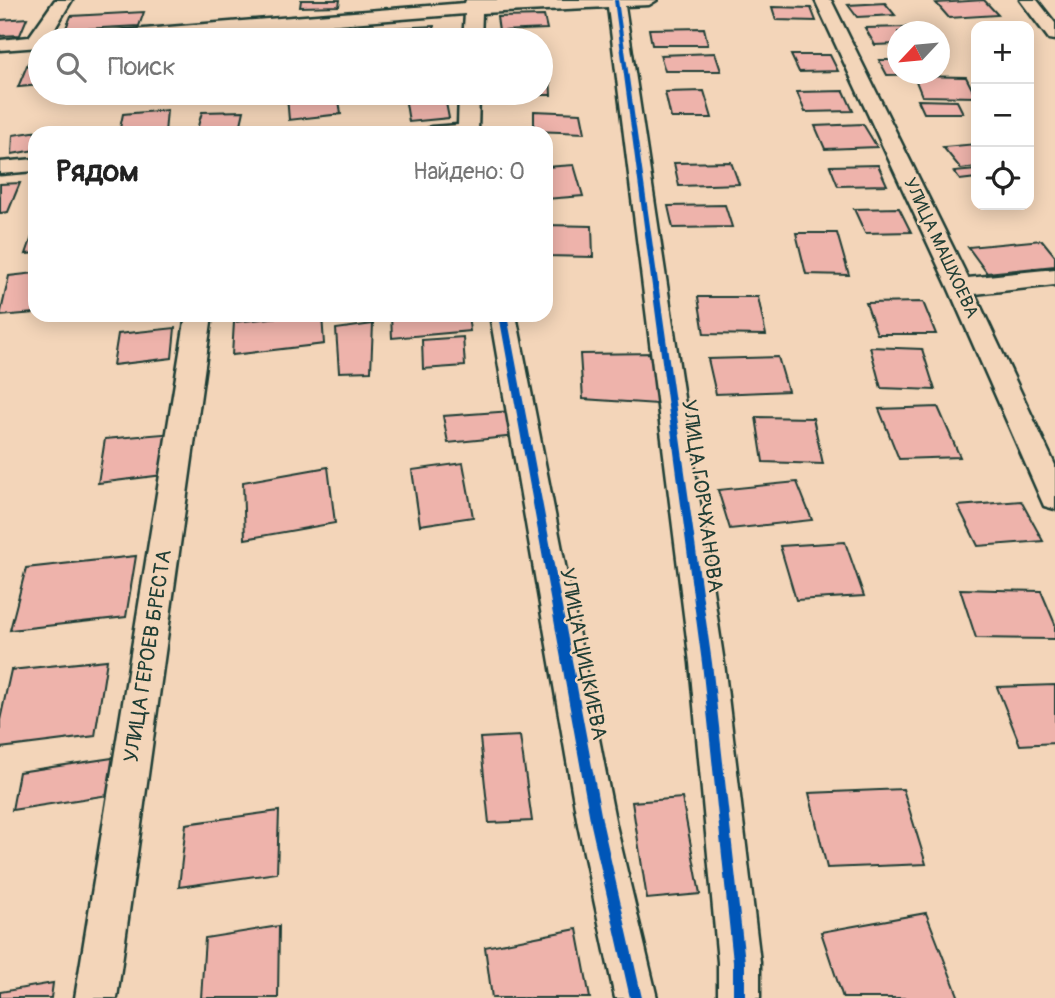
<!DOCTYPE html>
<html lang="ru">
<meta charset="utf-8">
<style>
:root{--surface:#fff;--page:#f6f6f6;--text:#222;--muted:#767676;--line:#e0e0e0}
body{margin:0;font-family:Pangolin,sans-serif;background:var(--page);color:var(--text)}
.controls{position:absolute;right:21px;top:21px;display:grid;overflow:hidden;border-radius:14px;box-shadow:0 4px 18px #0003}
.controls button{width:63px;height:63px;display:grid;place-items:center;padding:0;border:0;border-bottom:2px solid var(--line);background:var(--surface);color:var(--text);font:35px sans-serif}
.compass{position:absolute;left:887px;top:21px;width:63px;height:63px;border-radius:50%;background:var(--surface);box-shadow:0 4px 18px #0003;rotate:244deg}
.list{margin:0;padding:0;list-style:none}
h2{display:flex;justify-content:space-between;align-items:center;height:91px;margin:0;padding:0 28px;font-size:30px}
h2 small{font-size:23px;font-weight:400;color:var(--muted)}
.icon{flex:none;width:38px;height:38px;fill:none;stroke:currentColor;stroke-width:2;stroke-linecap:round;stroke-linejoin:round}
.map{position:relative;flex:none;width:1055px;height:998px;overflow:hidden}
.search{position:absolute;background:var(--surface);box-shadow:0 4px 18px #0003;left:28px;top:28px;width:525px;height:77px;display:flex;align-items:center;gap:18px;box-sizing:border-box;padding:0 24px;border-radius:38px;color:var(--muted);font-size:26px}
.panel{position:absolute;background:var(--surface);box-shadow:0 4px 18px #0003;left:28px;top:126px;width:525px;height:196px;border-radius:21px}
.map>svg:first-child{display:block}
.building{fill:#eeb3ab;stroke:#1f3d34;stroke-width:2}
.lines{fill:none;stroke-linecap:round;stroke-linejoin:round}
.minor-casing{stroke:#1f3d34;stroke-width:5}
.minor{fill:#f3d5b9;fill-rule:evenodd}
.cycleway-casing{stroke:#f3d5b9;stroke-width:4}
.cycleway{fill:#0057b8;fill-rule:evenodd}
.labels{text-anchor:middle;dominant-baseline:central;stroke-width:5;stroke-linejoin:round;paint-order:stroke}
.far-street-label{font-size:18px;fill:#1f3d34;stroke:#f3d5b9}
.street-label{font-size:21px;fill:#1f3d34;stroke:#f3d5b9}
</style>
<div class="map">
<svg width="1055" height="998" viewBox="0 0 1055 998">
<rect width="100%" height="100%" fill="#f3d5b9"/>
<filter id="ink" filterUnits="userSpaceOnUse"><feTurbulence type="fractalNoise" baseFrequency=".0143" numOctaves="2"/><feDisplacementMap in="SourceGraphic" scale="14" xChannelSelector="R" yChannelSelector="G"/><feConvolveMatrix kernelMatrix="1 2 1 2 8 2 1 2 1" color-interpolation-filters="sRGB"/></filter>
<g filter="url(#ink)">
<!-- building -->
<path class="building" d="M301,0h39l-1,6 -39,1z
M984,0l14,15 -49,3 -13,-15z
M885,3l10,12 -38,2 -9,-12z
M772,7l39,1 5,13 -40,-1z
M144,12l-5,14 -74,4 6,-14z
M544,16l3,13 -48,2 -2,-14z
M27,18l-7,17 -20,1v-16z
M434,26l2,14h-41v-12z
M907,27l3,5h-12v12l-23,1 -10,-17z
M276,28l2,10 -49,2 2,-8z
M704,28l4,17h-56l-3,-16z
M715,53l6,18h-56l-5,-16z
M791,55h39l8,16 -39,1z
M879,60h19v14h30l-41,1z
M40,62v23l-22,2 10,-24z
M541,75h9l1,20h-55v-2h45z
M914,76l52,1 10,20 -54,-1z
M704,91l8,27h-41l-6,-26z
M844,91l9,20 -48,1 -8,-20z
M317,93h21l3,21 -52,6 -2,-24z
M444,93l5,25 -40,4 -4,-25z
M918,100l39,1 6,12h-39z
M167,110l-2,23h-46l4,-19z
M244,111l-5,22h-43l6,-21z
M534,111l47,2 4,20 -51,-2z
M863,124l14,23 -52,2 -10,-23z
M58,128v5h-23v17l-23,4 1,-19z
M976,144v23l-15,2 -18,-22z
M731,162l8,22 -60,2 -5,-23z
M574,165l9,31 -37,3v-32z
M878,165l9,20 -49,1 -8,-20z
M976,170v8l-16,2 -6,-8z
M20,183l-12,29 -8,1v-29z
M725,205l7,22 -59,1 -5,-22z
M899,208l12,24 -46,1 -11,-24z
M546,225l46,1 1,31 -47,-1z
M35,228v25l-9,1z
M796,233h41l12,42 -43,-1z
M1042,240l13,16v10l-68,7 -19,-26z
M35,273v40l-35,3 9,-40z
M698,297h60l8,38 -62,-1z
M923,302l13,32h-59l-11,-31z
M297,315h25l2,29 -92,11 2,-33z
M391,315h77l2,16 -78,7z
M373,324l-2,47 -32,1 -3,-43z
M175,328l-3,30 -59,7 5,-31z
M463,337l2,29 -42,3 -1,-29z
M870,347l52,2 13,41 -54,-2z
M657,353v51l-74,-5 -3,-45z
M778,357l10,34 -72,3 -8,-35z
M938,407l22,50 -61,2 -20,-50z
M512,411l4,25 -68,7 -5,-27z
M756,417l57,1 10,46 -60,-2z
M174,433l-11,42 -65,8 7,-44z
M463,463l10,54 -53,8 -8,-55z
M328,467l7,56 -90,16 -2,-57z
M797,482l15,38 -82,9 -12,-39z
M1021,501l22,40 -65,5 -20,-40z
M845,542l19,54 -68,4 -16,-54z
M136,556l-10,61 -116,13 16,-62z
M960,589l81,2 14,33v15l-79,-1z
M107,660l-12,76 -95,12v-28l11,-50z
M1055,685v58l-35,2 -23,-58z
M520,736l12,85 -43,2 -9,-85z
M119,757l-4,37 -103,16 7,-38z
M903,789l23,75 -99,4 -18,-75z
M682,798l18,96 -53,5 -15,-97z
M279,811l-2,62 -98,14 7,-63z
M926,913l33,85h-116l-22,-66z
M279,926l-1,72h-77l4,-60z
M577,929l13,69h-98l-7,-51z
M53,983l-2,15h-51v-6z"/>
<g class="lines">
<defs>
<path id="minor" d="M55,0h17l-24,40h-8v7l-40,3v-10l29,-3z
M466,0h191l-8,5 -24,1 99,657 36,299v36h-42v-36l-28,-299 -82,-656 -126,6 -1,27h-18l2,-26 -331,26h-73l9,-5 395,-32z
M815,0h16l137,278 87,-9v16l-80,9 80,171v44l-11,-3 -4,-9 -92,-210z
M1020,0h17l18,23v17l-6,-1z
M459,93h20l-1,40h-57l10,-6 27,-2z
M35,159v12l-35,3v-12z
M186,315h26l-95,683h-42z
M490,315h26l100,510 41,173h-42l-37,-173z"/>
</defs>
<!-- minor casing -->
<use href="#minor" class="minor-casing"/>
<!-- minor -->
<use href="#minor" class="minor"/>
<defs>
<path id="cycleway" d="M614,0h4l94,663 33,299v36h-12v-36l-31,-299z
M499,315h8l96,510 39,173h-12l-39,-173z"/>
</defs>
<!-- cycleway casing -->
<use href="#cycleway" class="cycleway-casing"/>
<!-- cycleway -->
<use href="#cycleway" class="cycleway"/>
</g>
</g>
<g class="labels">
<!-- far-street labels -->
<g class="far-street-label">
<text transform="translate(941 248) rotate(65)">УЛИЦА МАШХОЕВА</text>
</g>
<!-- street labels -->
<g class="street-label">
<text transform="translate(702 496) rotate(82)">УЛИЦА ГОРЧХАНОВА</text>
<text transform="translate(583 654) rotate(79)">УЛИЦА ЦИЦКИЕВА</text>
<text transform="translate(148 656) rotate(-81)">УЛИЦА ГЕРОЕВ БРЕСТА</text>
</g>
</g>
</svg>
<div class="controls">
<button>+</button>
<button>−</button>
<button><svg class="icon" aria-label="locate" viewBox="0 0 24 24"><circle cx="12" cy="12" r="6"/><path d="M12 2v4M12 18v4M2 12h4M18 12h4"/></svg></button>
</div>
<svg class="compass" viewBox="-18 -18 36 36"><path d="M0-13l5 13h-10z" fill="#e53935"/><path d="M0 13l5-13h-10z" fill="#767676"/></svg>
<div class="search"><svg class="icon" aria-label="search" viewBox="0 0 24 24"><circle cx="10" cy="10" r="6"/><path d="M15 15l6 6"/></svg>Поиск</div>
<section class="panel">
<h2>Рядом<small>Найдено: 0</small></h2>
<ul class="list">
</ul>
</section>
</div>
